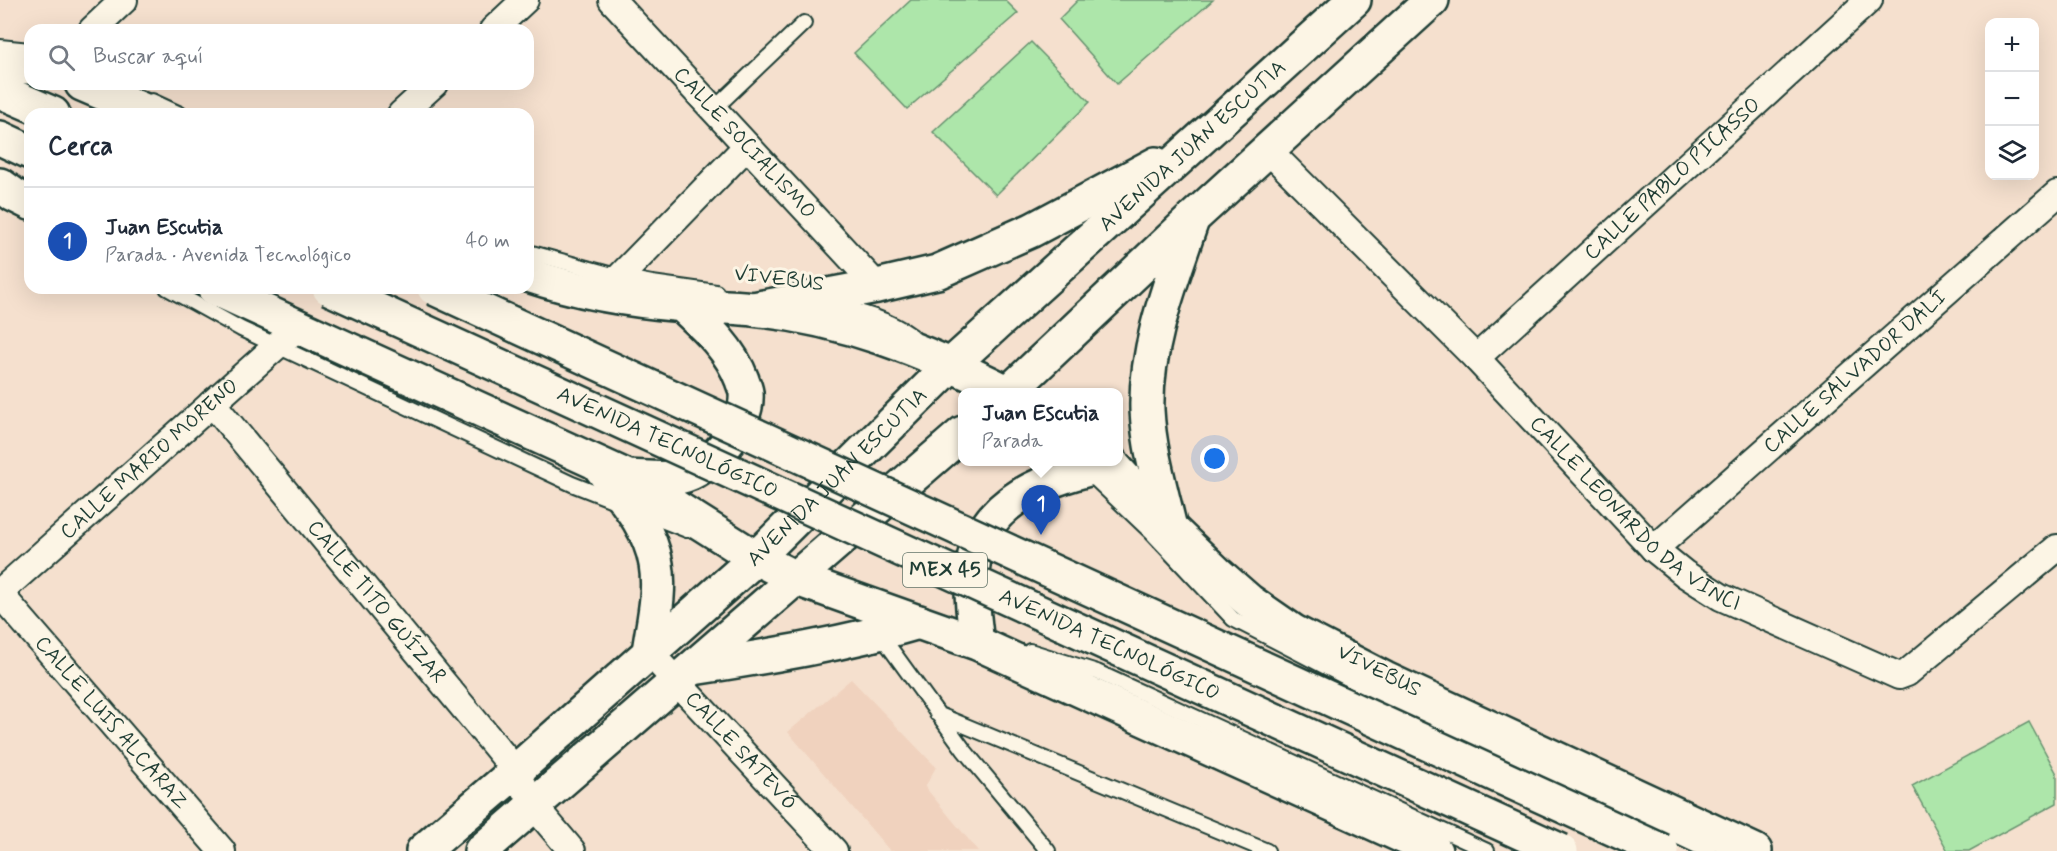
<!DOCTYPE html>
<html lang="es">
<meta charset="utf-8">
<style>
:root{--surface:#fff;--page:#f2f2f3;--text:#1f2937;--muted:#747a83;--line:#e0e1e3;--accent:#d1495b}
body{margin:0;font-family:Mynerve,sans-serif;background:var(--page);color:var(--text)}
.controls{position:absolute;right:18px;top:18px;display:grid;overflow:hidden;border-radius:12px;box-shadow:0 6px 24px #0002}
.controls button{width:54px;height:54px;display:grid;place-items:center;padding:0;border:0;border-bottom:2px solid var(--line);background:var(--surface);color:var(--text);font:30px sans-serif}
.you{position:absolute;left:1215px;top:459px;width:21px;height:21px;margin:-15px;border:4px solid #fff;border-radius:50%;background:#1a73e8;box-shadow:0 0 0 9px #1a73e833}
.badge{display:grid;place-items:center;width:39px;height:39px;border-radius:50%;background:var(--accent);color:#fff;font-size:20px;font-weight:700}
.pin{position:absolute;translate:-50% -50px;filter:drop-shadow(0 2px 3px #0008)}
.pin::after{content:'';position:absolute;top:32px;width:21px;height:18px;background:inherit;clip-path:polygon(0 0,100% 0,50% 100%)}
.popup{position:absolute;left:958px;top:388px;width:165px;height:78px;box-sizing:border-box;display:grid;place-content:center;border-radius:12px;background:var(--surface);filter:drop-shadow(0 2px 4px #0005);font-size:20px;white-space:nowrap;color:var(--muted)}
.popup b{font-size:22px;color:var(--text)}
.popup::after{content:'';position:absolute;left:50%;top:100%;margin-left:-12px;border:12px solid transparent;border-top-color:var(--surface)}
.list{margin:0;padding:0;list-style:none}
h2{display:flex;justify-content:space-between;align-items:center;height:78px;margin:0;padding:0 24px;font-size:26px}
h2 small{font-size:20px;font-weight:400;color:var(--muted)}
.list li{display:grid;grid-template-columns:39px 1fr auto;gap:18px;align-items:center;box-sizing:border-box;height:108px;padding:0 24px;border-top:2px solid var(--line)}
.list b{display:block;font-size:22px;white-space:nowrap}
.list p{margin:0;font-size:20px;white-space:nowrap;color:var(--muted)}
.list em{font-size:20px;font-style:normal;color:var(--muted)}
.icon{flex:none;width:33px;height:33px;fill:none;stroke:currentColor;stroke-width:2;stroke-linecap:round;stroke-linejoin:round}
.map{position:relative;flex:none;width:2057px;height:851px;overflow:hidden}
.search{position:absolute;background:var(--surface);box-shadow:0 6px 24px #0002;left:24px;top:24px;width:510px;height:66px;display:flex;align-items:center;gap:15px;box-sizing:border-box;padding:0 21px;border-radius:18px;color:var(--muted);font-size:22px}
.panel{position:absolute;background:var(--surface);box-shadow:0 6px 24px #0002;left:24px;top:108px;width:510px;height:186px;border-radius:18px}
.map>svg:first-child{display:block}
.built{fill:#f0d2be}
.green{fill:#ade6aa;stroke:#66926f;stroke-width:1.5}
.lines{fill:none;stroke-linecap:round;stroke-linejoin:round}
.service-casing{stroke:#1f3d34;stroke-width:18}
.minor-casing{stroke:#1f3d34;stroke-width:30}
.tertiary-casing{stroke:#1f3d34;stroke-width:38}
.primary-casing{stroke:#1f3d34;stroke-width:38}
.service{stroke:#fcf5e5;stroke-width:14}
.minor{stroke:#fcf5e5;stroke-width:26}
.tertiary{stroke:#fcf5e5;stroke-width:33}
.primary{stroke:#fcf5e5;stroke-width:33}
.primary-bridge-casing{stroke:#1f3d34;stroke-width:38;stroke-linecap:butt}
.primary-bridge{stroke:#fcf5e5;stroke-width:33}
.labels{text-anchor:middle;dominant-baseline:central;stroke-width:6;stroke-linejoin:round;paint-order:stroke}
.shield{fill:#fcf5e5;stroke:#617469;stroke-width:1.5}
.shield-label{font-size:20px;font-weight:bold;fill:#1f3d34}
.street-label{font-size:21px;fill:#1f3d34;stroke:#fcf5e5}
</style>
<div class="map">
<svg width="2057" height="851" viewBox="0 0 2057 851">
<rect width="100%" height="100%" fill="#f5e0ce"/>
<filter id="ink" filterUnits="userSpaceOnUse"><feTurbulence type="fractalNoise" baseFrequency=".0167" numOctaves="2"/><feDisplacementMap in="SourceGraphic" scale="12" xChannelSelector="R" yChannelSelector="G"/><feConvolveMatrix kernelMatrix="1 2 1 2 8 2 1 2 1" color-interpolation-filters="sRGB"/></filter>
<g filter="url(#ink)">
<!-- built -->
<path class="built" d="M851,679l85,88 -11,20 53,64h-88l-102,-119z"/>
<!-- green -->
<path class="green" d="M911,0h94l13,13 -111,96 -53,-56z
M1078,0h135l-96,84 -58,-65z
M1031,42l59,60 -94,93 -63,-63z
M2029,722l28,52v29l-88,48h-21l-36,-65z"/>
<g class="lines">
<defs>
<path id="service" d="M0,47l30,3
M152,101l28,13
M713,110l91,-87
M528,252l92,25 32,6 64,9
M167,288l74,41 331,155 46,18
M827,306c30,4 61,13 85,30
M1088,472l64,61 81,86 186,96 289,136
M641,512l46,18
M880,634l84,116 84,101
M1030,651l67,21 390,179
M937,714l330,137"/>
<g id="minor">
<path id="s1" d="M612,0l265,286"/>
<path d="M92,30l32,-30"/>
<path d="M493,30l32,-30"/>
<path d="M401,114l33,-30"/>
<path id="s2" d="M1268,150l208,208 178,191 31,25 36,23 178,79 8,-3 150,-125"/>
<path d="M602,295l145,-149"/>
<path id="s3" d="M1476,358l393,-358"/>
<path id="s4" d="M212,403l304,368 18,35 38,45"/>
<path id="s5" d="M1654,549l403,-355"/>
<path id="s6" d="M0,592l298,-265"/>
<path id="s7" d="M0,594l222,257"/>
<path id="s8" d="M649,652l185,199"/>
</g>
<path id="tertiary" d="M0,66l30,1
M82,84l70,30
M0,185l14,10 16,8
M528,275c50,17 104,26 156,30 23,2 46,1 69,4 93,10 171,41 254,83
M214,288l414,189 128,81 41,21 180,64 458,208
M1110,462l60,66 47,45 32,28 45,31 91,47 370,172
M628,477c17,1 34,3 51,0 31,-6 70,-51 67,-84 0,-4 -3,-9 -4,-13 -12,-32 -36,-53 -60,-75
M977,643c-3,-23 -6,-46 -5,-69 5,-77 79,-96 140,-111"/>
<g id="primary">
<path d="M0,91l53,23"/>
<path d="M0,138l30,14"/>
<path d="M753,309l124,-23 60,-14 95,-42 124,-66"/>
<path d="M1009,392l184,-174 239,-218"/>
<path d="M598,464c22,30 52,62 58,100 5,29 -3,59 -7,88"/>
<path d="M1170,528c-9,-38 -21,-78 -23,-118 -2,-63 24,-128 44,-187"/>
<path d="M693,668c76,-12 152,-24 226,-46"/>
<path id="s9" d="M423,851l93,-80 240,-213 196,-194 402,-364"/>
<path d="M481,851l482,-418"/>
</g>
</defs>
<!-- service casing -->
<use href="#service" class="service-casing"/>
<!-- minor casing -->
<use href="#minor" class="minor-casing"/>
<!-- tertiary casing -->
<use href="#tertiary" class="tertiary-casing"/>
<!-- primary casing -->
<use href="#primary" class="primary-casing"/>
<!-- service -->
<use href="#service" class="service"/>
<!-- minor -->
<use href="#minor" class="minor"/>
<!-- tertiary -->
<use href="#tertiary" class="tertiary"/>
<!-- primary -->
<use href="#primary" class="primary"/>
<defs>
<g id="primary-bridge">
<path id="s10" d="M329,288l1232,563"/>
<path d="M434,288l1228,563"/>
</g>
</defs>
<!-- primary-bridge casing -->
<use href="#primary-bridge" class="primary-bridge-casing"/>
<!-- primary-bridge -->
<use href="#primary-bridge" class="primary-bridge"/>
</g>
</g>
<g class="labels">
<!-- shield labels -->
<rect class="shield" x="903" y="553" width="84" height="34" rx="4.5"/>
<g class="shield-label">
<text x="945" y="570">MEX 45</text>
</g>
<!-- street labels -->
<g class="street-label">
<text stroke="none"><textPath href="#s1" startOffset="195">CALLE SOCIALISMO</textPath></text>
<text stroke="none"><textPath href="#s9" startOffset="1044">AVENIDA JUAN ESCUTIA</textPath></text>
<text stroke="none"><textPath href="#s3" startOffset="266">CALLE PABLO PICASSO</textPath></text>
<text transform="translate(779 279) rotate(7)">VIVEBUS</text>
<text stroke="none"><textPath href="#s5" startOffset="268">CALLE SALVADOR DALÍ</textPath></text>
<text stroke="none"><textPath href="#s10" startOffset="372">AVENIDA TECNOLÓGICO</textPath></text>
<text stroke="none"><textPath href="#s6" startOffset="200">CALLE MARIO MORENO</textPath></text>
<text stroke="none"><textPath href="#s9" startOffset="558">AVENIDA JUAN ESCUTIA</textPath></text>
<text stroke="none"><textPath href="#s2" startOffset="518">CALLE LEONARDO DA VINCI</textPath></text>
<text stroke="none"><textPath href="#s4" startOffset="258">CALLE TITO GUÍZAR</textPath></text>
<text stroke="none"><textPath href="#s10" startOffset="858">AVENIDA TECNOLÓGICO</textPath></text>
<text transform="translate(1379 671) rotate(27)">VIVEBUS</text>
<text stroke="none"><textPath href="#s7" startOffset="170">CALLE LUIS ALCARAZ</textPath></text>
<text stroke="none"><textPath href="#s8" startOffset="135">CALLE SATEVÓ</textPath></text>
</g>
</g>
</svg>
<div class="controls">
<button>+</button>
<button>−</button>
<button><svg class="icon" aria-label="layers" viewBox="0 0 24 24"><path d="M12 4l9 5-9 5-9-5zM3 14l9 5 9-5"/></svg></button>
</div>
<div class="you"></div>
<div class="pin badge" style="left:1041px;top:535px;background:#1a4fb4">1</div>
<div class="popup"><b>Juan Escutia</b>Parada</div>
<div class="search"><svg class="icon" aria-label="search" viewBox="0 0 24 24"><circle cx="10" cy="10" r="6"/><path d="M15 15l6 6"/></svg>Buscar aquí</div>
<section class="panel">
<h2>Cerca<small></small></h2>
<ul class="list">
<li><span class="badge" style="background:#1a4fb4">1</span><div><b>Juan Escutia</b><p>Parada · Avenida Tecnológico</p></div><em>40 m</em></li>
</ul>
</section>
</div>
